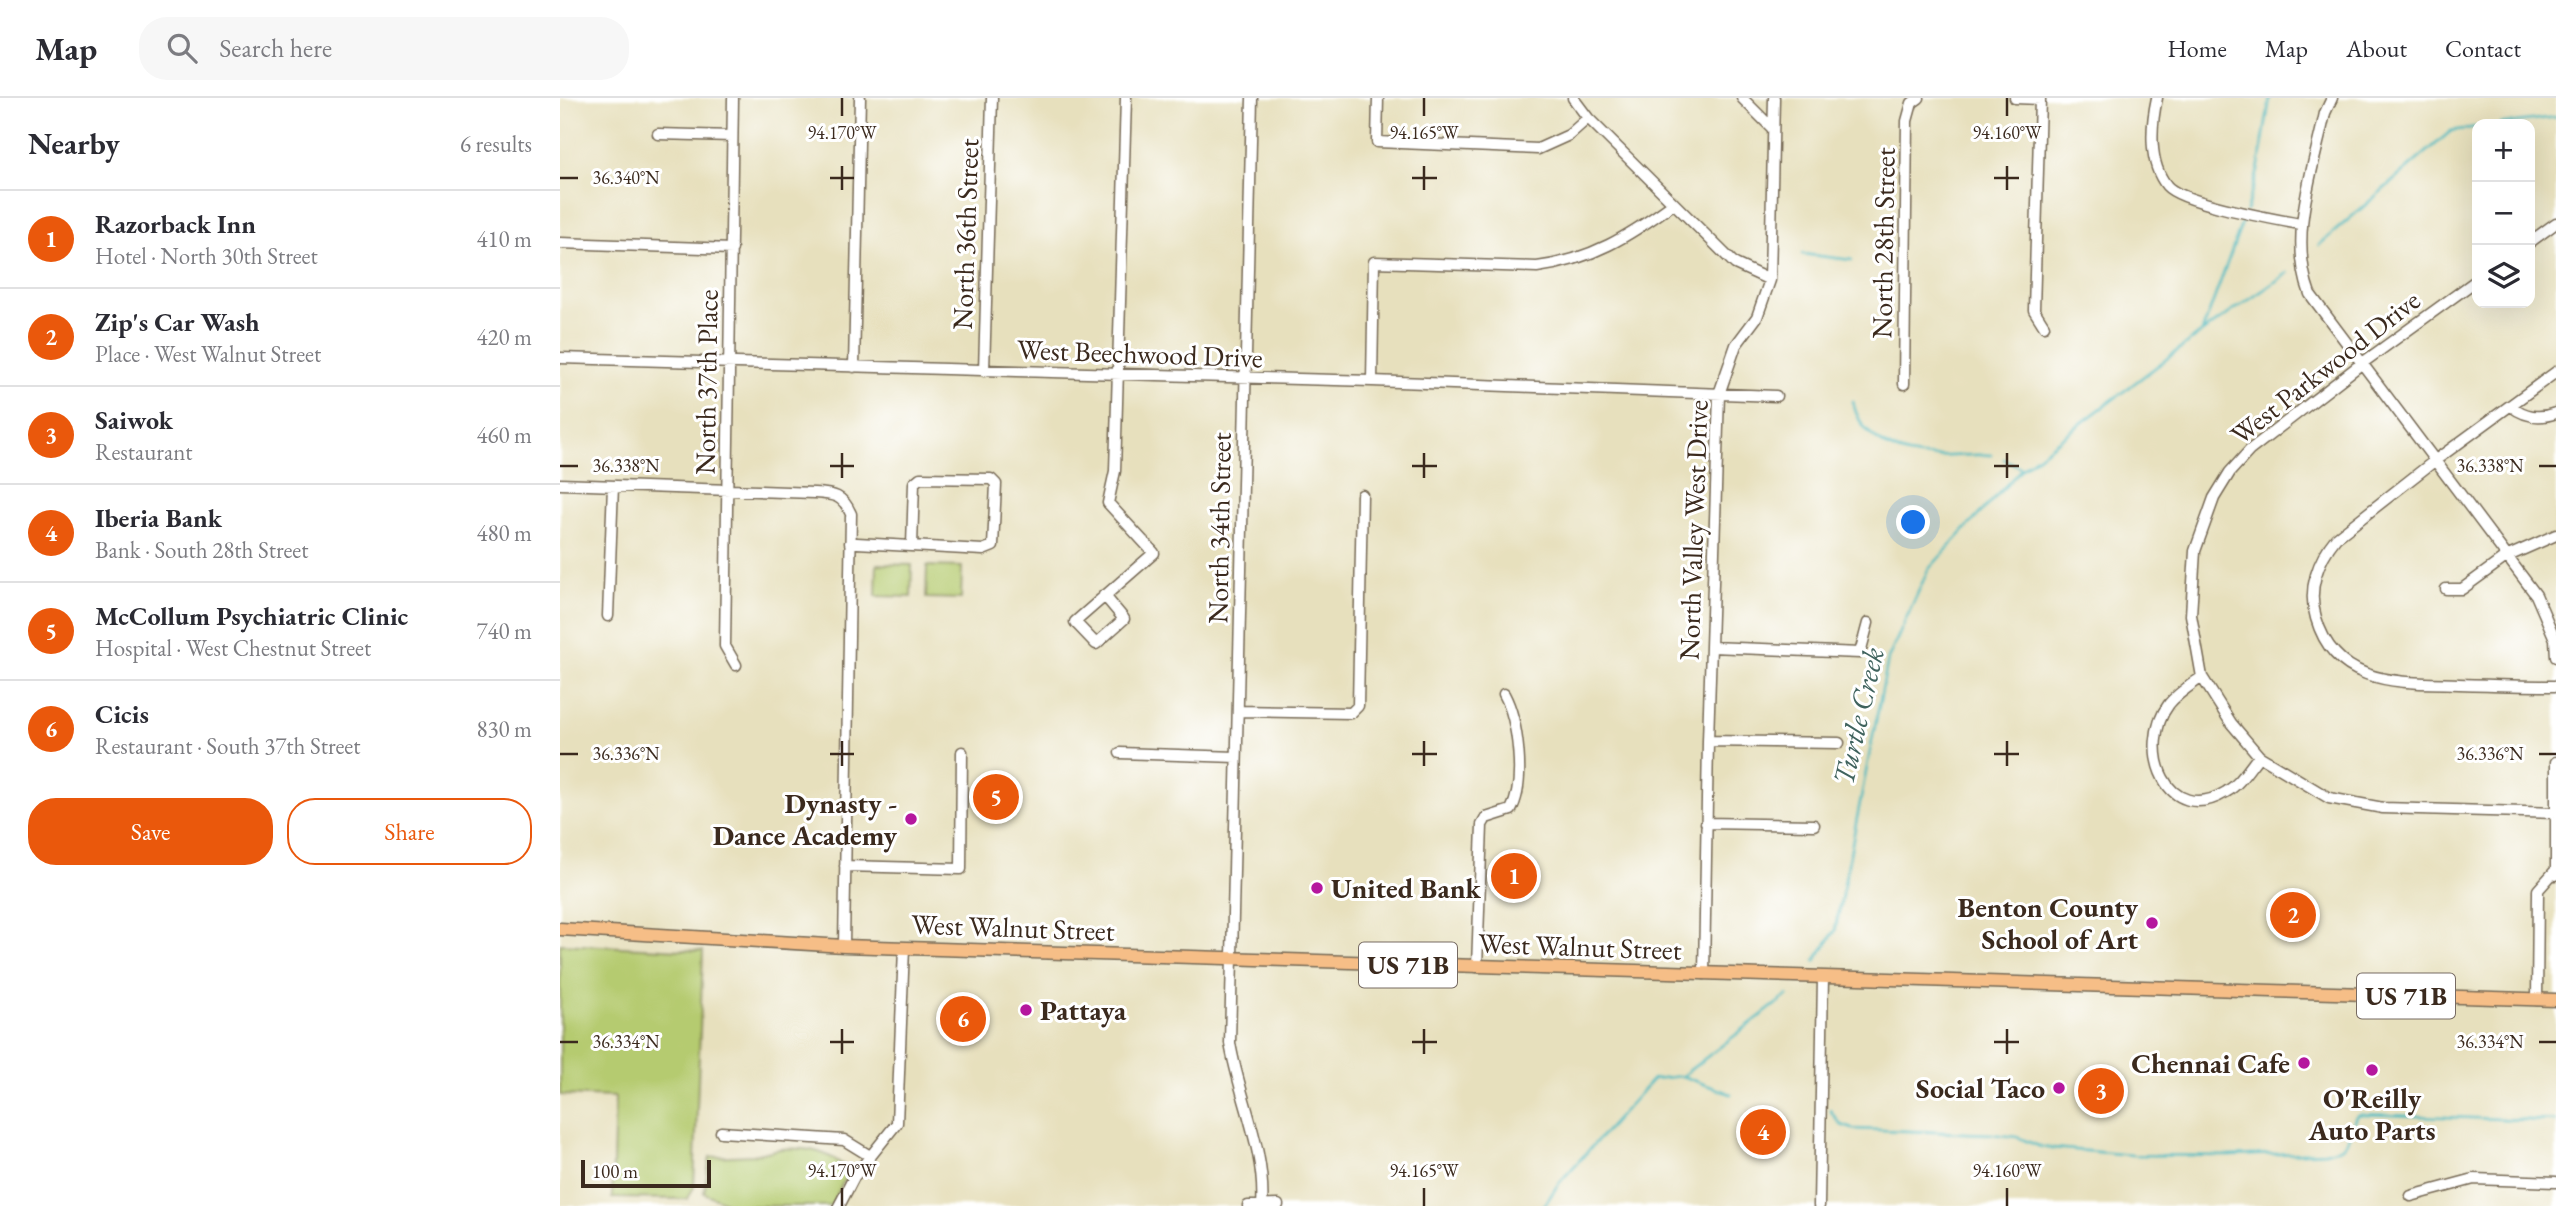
<!DOCTYPE html>
<meta charset="utf-8">
<style>
:root{--surface:#fff;--page:#f7f7f7;--text:#2b2b33;--muted:#7c7c81;--line:#e1e1e2;--accent:#ea580c}
body{margin:0;font-family:"EB Garamond",serif;background:var(--page);color:var(--text)}
.controls{position:absolute;right:21px;top:21px;display:grid;overflow:hidden;border-radius:14px;box-shadow:0 7px 28px #0002}
.controls button{width:63px;height:63px;display:grid;place-items:center;padding:0;border:0;border-bottom:2px solid var(--line);background:var(--surface);color:var(--text);font:35px sans-serif}
.scale{position:absolute;left:21px;bottom:18px;width:130px;box-sizing:border-box;padding-left:7px;border:4px solid #3b2a1e;border-top:0;font-size:19px;line-height:24px;white-space:nowrap;color:#3b2a1e;-webkit-text-stroke:5px #fff;paint-order:stroke}
.you{position:absolute;left:1354px;top:425px;width:24px;height:24px;margin:-18px;border:5px solid #fff;border-radius:50%;background:#1a73e8;box-shadow:0 0 0 10px #1a73e833}
.badge{display:grid;place-items:center;width:46px;height:46px;border-radius:50%;background:var(--accent);color:#fff;font-size:23px;font-weight:700}
.pin{position:absolute;translate:-50% -50%;border:4px solid #fff;box-shadow:0 2px 7px #0006}
.list{margin:0;padding:0;list-style:none}
h2{display:flex;justify-content:space-between;align-items:center;height:91px;margin:0;padding:0 28px;font-size:30px}
h2 small{font-size:23px;font-weight:400;color:var(--muted)}
.list li{display:grid;grid-template-columns:46px 1fr auto;gap:21px;align-items:center;box-sizing:border-box;height:98px;padding:0 28px;border-top:2px solid var(--line)}
.list b{display:block;font-size:26px;white-space:nowrap}
.list p{margin:0;font-size:23px;white-space:nowrap;color:var(--muted)}
.list em{font-size:23px;font-style:normal;color:var(--muted)}
.actions{display:flex;gap:14px;padding:21px 28px}
.actions a{flex:1;padding:16px 0;border:2px solid var(--accent);border-radius:28px;text-align:center;font-size:24px;color:var(--accent)}
.actions .main{background:var(--accent);color:#fff}
.icon{flex:none;width:38px;height:38px;fill:none;stroke:currentColor;stroke-width:2;stroke-linecap:round;stroke-linejoin:round}
.map{position:relative;flex:none;width:1996px;height:1108px;overflow:hidden}
header{display:flex;align-items:center;gap:42px;box-sizing:border-box;height:98px;padding:0 35px;background:var(--surface);border-bottom:2px solid var(--line)}
header strong{font-size:33px}
nav{display:flex;gap:38px;margin-inline-start:auto;font-size:24px}
.search{width:490px;height:63px;background:var(--page);display:flex;align-items:center;gap:18px;box-sizing:border-box;padding:0 24px;border-radius:28px;color:var(--muted);font-size:26px}
main{display:flex}
aside{flex:1;background:var(--surface)}
.map>svg:first-child{display:block}
.green{fill:#b5cb6f;stroke:#787a46;stroke-width:2}
.lines{fill:none;stroke-linecap:round;stroke-linejoin:round}
.stream{stroke:#48b8be;stroke-width:2.5}
.minor-casing{stroke:#776a56;stroke-width:13}
.major-casing{stroke:#776a56;stroke-width:15}
.minor{stroke:#fff;stroke-width:10}
.major{stroke:#f6be87;stroke-width:12}
.ticks{fill:none;stroke:#3b2a1e;stroke-width:2.5}
.poi-dot{fill:#b5179e;stroke:#fff;stroke-width:2.5}
.labels{text-anchor:middle;dominant-baseline:central;stroke-width:6;stroke-linejoin:round;paint-order:stroke}
.shield{fill:#fff;stroke:#766a62;stroke-width:2}
.shield-label{font-size:26px;font-weight:bold;fill:#3b2a1e}
.street-label{font-size:28px;fill:#3b2a1e;stroke:#fff}
.poi-label{font-size:28px;font-weight:bold;fill:#3b2a1e;stroke:#fff;text-anchor:end}
.water-label{font-size:30px;font-style:italic;fill:#40635e;stroke:#fff}
.ticks-label{font-size:18px;text-anchor:middle;fill:#3b2a1e;stroke:#fff;stroke-width:6;stroke-linejoin:round;paint-order:stroke}
</style>
<header>
<strong>Map</strong>
<div class="search"><svg class="icon" aria-label="search" viewBox="0 0 24 24"><circle cx="10" cy="10" r="6"/><path d="M15 15l6 6"/></svg>Search here</div>
<nav><a>Home</a><a>Map</a><a>About</a><a>Contact</a></nav>
</header>
<main>
<aside>
<h2>Nearby<small>6 results</small></h2>
<ul class="list">
<li><span class="badge">1</span><div><b>Razorback Inn</b><p>Hotel · North 30th Street</p></div><em>410 m</em></li>
<li><span class="badge">2</span><div><b>Zip's Car Wash</b><p>Place · West Walnut Street</p></div><em>420 m</em></li>
<li><span class="badge">3</span><div><b>Saiwok</b><p>Restaurant</p></div><em>460 m</em></li>
<li><span class="badge">4</span><div><b>Iberia Bank</b><p>Bank · South 28th Street</p></div><em>480 m</em></li>
<li><span class="badge">5</span><div><b>McCollum Psychiatric Clinic</b><p>Hospital · West Chestnut Street</p></div><em>740 m</em></li>
<li><span class="badge">6</span><div><b>Cicis</b><p>Restaurant · South 37th Street</p></div><em>830 m</em></li>
</ul>
<div class="actions"><a class="main">Save</a><a>Share</a></div>
</aside>
<div class="map">
<svg width="1996" height="1108" viewBox="0 0 1996 1108">
<rect width="100%" height="100%" fill="#fff"/>
<filter id="ink" filterUnits="userSpaceOnUse"><feTurbulence type="fractalNoise" baseFrequency=".0143" numOctaves="2"/><feDisplacementMap in="SourceGraphic" scale="14" xChannelSelector="R" yChannelSelector="G"/><feConvolveMatrix kernelMatrix="1 2 1 2 8 2 1 2 1" color-interpolation-filters="sRGB"/></filter>
<filter id="wash" filterUnits="userSpaceOnUse"><feTurbulence type="fractalNoise" baseFrequency=".00686" numOctaves="4" result="noise"/><feDisplacementMap in="SourceGraphic" scale="28" xChannelSelector="R" yChannelSelector="G"/><feGaussianBlur stdDeviation="1.57" result="paint"/><feColorMatrix in="noise" values="0 0 0 0 0 0 0 0 0 0 0 0 0 0 0 0 0 1.4 0 .05"/><feComposite in="paint" operator="in"/></filter>
<g filter="url(#wash)">
<rect width="100%" height="100%" fill="#e7e0bd"/>
<!-- green -->
<path class="green" d="M317,466l35,1 -1,32 -35,-1z
M367,468l35,1 -1,32 -35,-1z
M0,846l143,7 -9,236 -7,12 -75,-1 3,-101 -55,-2z
M220,1051c28,-2 50,2 69,22l-18,35h-97l-30,-13 6,-36 43,-2z"/>
<g class="lines">
<!-- stream -->
<path class="stream" d="M1940,26l56,-7
M1686,113l12,-40 12,-73
M1759,147l132,-114 26,-4
M1242,156l50,6
M1642,234l42,-115
M1293,303c5,31 35,52 67,55 20,2 49,-2 72,-1
M1444,361l18,9
M1255,863l20,-30 53,-272 40,-89 94,-102 179,-135 87,-60
M1122,978l49,18
M1270,1012l11,15 12,4 139,5 25,3 24,10 91,8 98,1 95,-4 17,-5 5,-6 9,-25 5,-2 195,7
M984,1108l15,-23 94,-104 29,-3 106,-81"/>
</g>
</g>
<g filter="url(#ink)">
<g class="lines">
<defs>
<path id="minor" d="M173,0l-8,548 11,19
M692,0l-22,945c9,54 36,108 32,163
M818,0l-1,44 161,7 31,-14 19,-17
M1013,0l15,20 147,146 35,16
M1182,0l31,31
M1455,0l25,1 -6,211 10,16
M1597,0c-6,27 -9,65 10,88 15,17 107,33 133,38
M1772,0l-7,15c-12,58 -37,123 -15,181l226,301 19,44 1,18
M98,36l74,2
M1970,144l26,-19
M0,145l172,6
M1917,182l-116,84 -111,86 -20,22 -16,26 -19,53 -4,64 11,62 29,46 28,33 70,42 54,10 173,5
M0,260l812,23 404,15
M294,269l6,-269
M424,273l8,-273
M1996,274l-123,90 -97,76c-18,22 -29,51 -20,80 20,69 84,64 143,66 32,1 65,2 97,2
M812,283l2,-119 163,5c54,-7 92,-31 136,-63
M1344,286l3,-263 5,-18 7,-5
M1951,308c14,11 28,13 45,7
M0,386l254,9c20,1 29,2 37,21l-7,432
M290,445h7l126,7 10,-4 3,-62 -5,-5 -71,-1 -6,5 -2,63
M1886,491h16l44,-32 50,-22
M544,497l20,24 -28,25 -21,-22 79,-69 -46,-50 7,-32 11,-373
M48,518l5,-130
M1151,549l149,6 8,-30
M1642,579c-11,8 -24,16 -33,27 -33,44 -2,124 57,88 14,-8 23,-24 33,-36
M678,613l113,2 7,-7 4,-211
M1148,643l131,2
M560,655l116,4
M1996,664v113
M1146,725l108,2
M285,768l116,3 1,-117
M917,869l5,-142 4,-7 25,-8c15,-27 7,-90 -7,-116
M1144,876l4,-233 11,-347 17,-49 21,-28 13,-37 4,-182
M1977,902l1,-110 16,-18
M161,1034l123,8 26,16
M1851,1098l63,-17 82,3
M279,1108l15,-29 43,-54 7,-175
M688,1108l30,-1
M1259,1108l4,-229"/>
<path id="major" d="M0,831l284,17 1712,54"/>
</defs>
<!-- minor casing -->
<use href="#minor" class="minor-casing"/>
<!-- major casing -->
<use href="#major" class="major-casing"/>
<!-- minor -->
<use href="#minor" class="minor"/>
<!-- major -->
<use href="#major" class="major"/>
</g>
</g>
<!-- ticks -->
<path class="ticks" d="M282,0v18M864,0v18M1447,0v18M282,68v24M864,68v24M1447,68v24M0,80h18M270,80h24M852,80h25M1434,80h25M282,355v25M864,355v25M1447,355v25M0,368h18M270,368h24M852,368h25M1434,368h25M1979,368h17M282,643v25M864,643v25M1447,643v25M0,656h18M270,656h24M852,656h25M1434,656h25M1979,656h17M282,931v25M864,931v25M1447,931v25M0,944h18M270,944h24M852,944h25M1434,944h25M1979,944h17M282,1090v18M864,1090v18M1447,1090v18"/>
<!-- markers -->
<g class="poi-dot">
<circle cx="351" cy="721" r="7"/>
<circle cx="757" cy="790" r="7"/>
<circle cx="1592" cy="825" r="7"/>
<circle cx="466" cy="912" r="7"/>
<circle cx="1744" cy="965" r="7"/>
<circle cx="1812" cy="972" r="7"/>
<circle cx="1499" cy="990" r="7"/>
</g>
<g class="labels">
<!-- shield labels -->
<g class="shield">
<rect x="799" y="844.5" width="98" height="45" rx="5"/>
<rect x="1797" y="875.5" width="98" height="45" rx="5"/>
</g>
<g class="shield-label">
<text x="848" y="867">US 71B</text>
<text x="1846" y="898">US 71B</text>
</g>
<!-- street labels -->
<g class="street-label">
<text transform="translate(405 136) rotate(-88)">North 36th Street</text>
<text transform="translate(1323 145) rotate(-89)">North 28th Street</text>
<text transform="translate(580 255) rotate(2)">West Beechwood Drive</text>
<text transform="translate(1765 269) rotate(-38)">West Parkwood Drive</text>
<text transform="translate(146 284) rotate(-89)">North 37th Place</text>
<text transform="translate(659 430) rotate(-89)">North 34th Street</text>
<text transform="translate(1133 432) rotate(-88)">North Valley West Drive</text>
<text transform="translate(453 829) rotate(2)">West Walnut Street</text>
<text transform="translate(1020 848) rotate(2)">West Walnut Street</text>
</g>
<!-- poi labels -->
<g class="poi-label">
<text x="337" y="705">Dynasty -<tspan x="337" dy="32">Dance Academy</tspan></text>
<text x="771" y="790" text-anchor="start">United Bank</text>
<text x="1578" y="809">Benton County<tspan x="1578" dy="32">School of Art</tspan></text>
<text x="480" y="912" text-anchor="start">Pattaya</text>
<text x="1730" y="965">Chennai Cafe</text>
<text x="1485" y="990">Social Taco</text>
<text x="1812" y="1000" text-anchor="middle">O'Reilly<tspan x="1812" dy="32">Auto Parts</tspan></text>
</g>
<!-- water labels -->
<g class="water-label">
<text transform="translate(1298 618) rotate(-77)">Turtle Creek</text>
</g>
</g>
<g class="ticks-label">
<text x="282" y="41">94.170°W</text>
<text x="864" y="41">94.165°W</text>
<text x="1447" y="41">94.160°W</text>
<text x="66" y="86">36.340°N</text>
<text x="66" y="374">36.338°N</text>
<text x="1930" y="374">36.338°N</text>
<text x="66" y="662">36.336°N</text>
<text x="1930" y="662">36.336°N</text>
<text x="66" y="950">36.334°N</text>
<text x="1930" y="950">36.334°N</text>
<text x="282" y="1079">94.170°W</text>
<text x="864" y="1079">94.165°W</text>
<text x="1447" y="1079">94.160°W</text>
</g>
</svg>
<div class="controls">
<button>+</button>
<button>−</button>
<button><svg class="icon" aria-label="layers" viewBox="0 0 24 24"><path d="M12 4l9 5-9 5-9-5zM3 14l9 5 9-5"/></svg></button>
</div>
<div class="scale">100 m</div>
<div class="you"></div>
<div class="pin badge" style="left:954px;top:778px">1</div>
<div class="pin badge" style="left:1733px;top:817px">2</div>
<div class="pin badge" style="left:1541px;top:993px">3</div>
<div class="pin badge" style="left:1203px;top:1034px">4</div>
<div class="pin badge" style="left:436px;top:699px">5</div>
<div class="pin badge" style="left:403px;top:921px">6</div>
</div>
</main>
